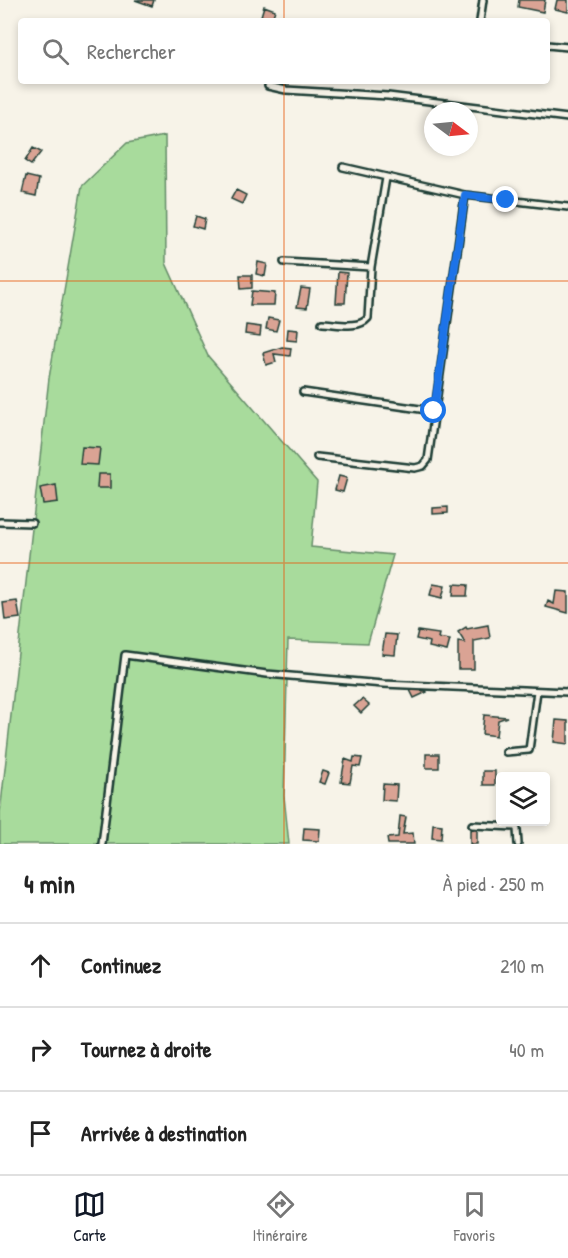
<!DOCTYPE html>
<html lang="fr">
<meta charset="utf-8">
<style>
:root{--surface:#fff;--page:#f6f6f6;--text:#222;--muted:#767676;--line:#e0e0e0;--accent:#111827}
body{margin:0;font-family:"Patrick Hand",sans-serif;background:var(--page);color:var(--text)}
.controls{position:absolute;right:18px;bottom:18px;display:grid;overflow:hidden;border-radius:6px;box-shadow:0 3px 9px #0003}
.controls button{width:54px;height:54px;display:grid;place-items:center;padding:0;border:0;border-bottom:2px solid var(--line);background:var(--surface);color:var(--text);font:30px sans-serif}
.compass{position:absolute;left:424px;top:102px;width:54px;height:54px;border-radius:50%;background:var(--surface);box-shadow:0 3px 9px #0003;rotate:106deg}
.stop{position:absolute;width:18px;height:18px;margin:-14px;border:4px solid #1a73e8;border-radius:50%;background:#fff}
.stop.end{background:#1a73e8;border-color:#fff;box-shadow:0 2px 6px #0008}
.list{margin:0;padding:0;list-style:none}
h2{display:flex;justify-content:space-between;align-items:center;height:78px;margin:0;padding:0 24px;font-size:26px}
h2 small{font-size:20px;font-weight:400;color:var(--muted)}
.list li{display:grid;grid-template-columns:39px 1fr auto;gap:18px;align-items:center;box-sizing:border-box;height:84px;padding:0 24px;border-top:2px solid var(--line)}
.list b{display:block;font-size:22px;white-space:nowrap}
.list em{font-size:20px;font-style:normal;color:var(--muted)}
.icon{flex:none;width:33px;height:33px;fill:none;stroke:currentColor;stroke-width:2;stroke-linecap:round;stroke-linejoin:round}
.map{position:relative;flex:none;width:568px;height:844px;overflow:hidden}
.search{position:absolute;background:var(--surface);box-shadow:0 3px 9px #0003;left:18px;right:18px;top:18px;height:66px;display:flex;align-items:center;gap:15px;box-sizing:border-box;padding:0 21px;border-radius:6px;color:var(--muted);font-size:22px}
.sheet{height:330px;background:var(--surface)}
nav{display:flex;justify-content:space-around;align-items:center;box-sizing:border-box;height:84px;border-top:2px solid var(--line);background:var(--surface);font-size:16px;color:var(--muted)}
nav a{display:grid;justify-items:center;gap:3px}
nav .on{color:var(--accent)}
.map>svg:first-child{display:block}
.green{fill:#a8db9c;stroke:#648c68;stroke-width:1.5}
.building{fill:#daa394;stroke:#1f3d34;stroke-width:1.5}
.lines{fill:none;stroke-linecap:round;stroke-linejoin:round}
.street-casing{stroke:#1f3d34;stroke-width:10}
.street{stroke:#f7f3e8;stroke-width:5}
.route{stroke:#1a73e8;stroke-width:8}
.grid{fill:none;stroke:#e8590c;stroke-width:1.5;stroke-opacity:0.55}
</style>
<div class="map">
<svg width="568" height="844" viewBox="0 0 568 844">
<rect width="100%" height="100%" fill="#f7f3e8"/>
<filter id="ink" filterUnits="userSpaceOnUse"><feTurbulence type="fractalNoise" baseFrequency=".0167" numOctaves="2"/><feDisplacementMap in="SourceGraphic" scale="12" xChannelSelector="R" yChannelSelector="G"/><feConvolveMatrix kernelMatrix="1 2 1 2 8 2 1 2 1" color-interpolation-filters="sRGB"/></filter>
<g filter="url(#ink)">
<!-- green -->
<path class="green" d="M165,136l1,127 42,93 109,126 -6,65 82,8 -25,88 -80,-3 -4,156 5,48h-289v-31l49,-435 33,-192 45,-43z"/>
<!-- building -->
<path class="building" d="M135,0h19l-2,6z
M519,0h26l-2,12 -25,-5z
M557,0h11v12l-13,-3z
M264,6l11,4 -3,9 -11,-3z
M33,148l8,4 -10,13 -6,-4z
M26,176l13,3 -3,17 -14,-3z
M236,190l10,5 -4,9 -11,-5z
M196,216l9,3 -2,10 -10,-3z
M258,262l9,2 -2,12 -9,-2z
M338,272l9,1 -2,30h-9z
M240,275h12v13l-11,1z
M301,288l9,1 -3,19 -10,-1z
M252,291l23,2 -1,12h-24z
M268,318l11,2 -3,11 -10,-2z
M246,325l15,2 -1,9 -15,-2z
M288,329l10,1 -1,11 -10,-1z
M282,347l9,1 -1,8 -16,-2 2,8 -10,3 -3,-12z
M82,447l18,1 -2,17 -18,-1z
M98,474h12v14h-13z
M339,476l8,2 -4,14 -8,-2z
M56,485l2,17 -15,2 -3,-16z
M448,507v6l-15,1v-6z
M433,584l12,2 -3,12 -12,-3z
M454,584l14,1 -1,11h-14z
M556,591l12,1v21l-22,-6 2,-6 6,3z
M17,601l3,17 -15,2 -2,-17z
M488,625l2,13 -16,3v28h-16v-27l7,1 -7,-11 8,-5 1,2z
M418,631l21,3 -1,4 12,2 -3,11 -18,-4 1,-5 -14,-3z
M385,634l12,1 -2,20 -13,-1z
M410,690l16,1 1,1 -13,6z
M362,699l7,6 -8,8 -7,-7z
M484,715l23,2 -9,3 -2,16 -14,-2z
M556,720l12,1v23l-14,-2z
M426,754h13v14h-13z
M354,757l8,1 -2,9 -7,-1 -3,17 -9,-1 4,-23 8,3z
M323,771l6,2 -4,11 -6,-2z
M483,771h12v14h-12z
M383,784l14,1 -1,16 -14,-1z
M400,816l6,1 -3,17 10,-1 1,11h-26l-1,-6 11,-1z
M433,824l9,1 -1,14 -9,-1z
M304,828l16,1 -1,12 -16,-1z
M470,830h7v14h-7z"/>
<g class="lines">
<defs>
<path id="street" d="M480,21l3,-21
M547,45l21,2
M268,86l18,4 102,6 180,22
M343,167l122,28 103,12
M284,262l87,5
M322,323c13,0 36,7 46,-5l3,-51 15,-89
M303,392l131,19
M317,457l98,11 8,-2 5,-6 37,-265
M0,522l32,1
M506,752l23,-2 8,-59
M472,825l43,2 2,2 1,15
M102,844l23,-189 142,19 116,10 185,8"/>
</defs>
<!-- street casing -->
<use href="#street" class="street-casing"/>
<!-- street -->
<use href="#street" class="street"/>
</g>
</g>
<g class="lines" filter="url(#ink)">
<!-- route -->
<path class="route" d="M434,411l31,-216 41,5"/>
</g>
<!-- grid -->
<path class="grid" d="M284,0v21M284,81v763M0,281h568M0,563h568"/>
</svg>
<div class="controls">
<button><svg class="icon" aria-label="layers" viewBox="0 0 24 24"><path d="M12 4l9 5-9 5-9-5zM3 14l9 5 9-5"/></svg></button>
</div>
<svg class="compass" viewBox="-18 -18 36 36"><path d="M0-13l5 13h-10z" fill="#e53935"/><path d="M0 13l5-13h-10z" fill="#767676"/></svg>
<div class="stop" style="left:434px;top:411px"></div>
<div class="stop end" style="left:506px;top:200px"></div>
<div class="search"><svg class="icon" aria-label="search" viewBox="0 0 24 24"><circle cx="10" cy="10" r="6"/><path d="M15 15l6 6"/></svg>Rechercher</div>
</div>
<section class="sheet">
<h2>4 min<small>À pied · 250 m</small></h2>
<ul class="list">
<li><svg class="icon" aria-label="ahead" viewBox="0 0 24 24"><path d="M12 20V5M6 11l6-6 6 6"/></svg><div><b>Continuez</b></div><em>210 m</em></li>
<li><svg class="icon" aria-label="right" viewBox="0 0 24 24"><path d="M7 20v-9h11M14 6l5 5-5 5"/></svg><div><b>Tournez à droite</b></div><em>40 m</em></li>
<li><svg class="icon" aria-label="arrive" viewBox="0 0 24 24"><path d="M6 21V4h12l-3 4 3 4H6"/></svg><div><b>Arrivée à destination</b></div></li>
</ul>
</section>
<nav>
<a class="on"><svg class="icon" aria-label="map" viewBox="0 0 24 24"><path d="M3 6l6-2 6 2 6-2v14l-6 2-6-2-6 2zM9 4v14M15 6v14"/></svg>Carte</a>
<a><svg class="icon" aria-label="directions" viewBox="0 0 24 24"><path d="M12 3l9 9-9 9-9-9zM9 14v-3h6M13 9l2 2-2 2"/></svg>Itinéraire</a>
<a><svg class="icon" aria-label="saved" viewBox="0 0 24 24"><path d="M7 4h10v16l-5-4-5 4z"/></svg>Favoris</a>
</nav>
